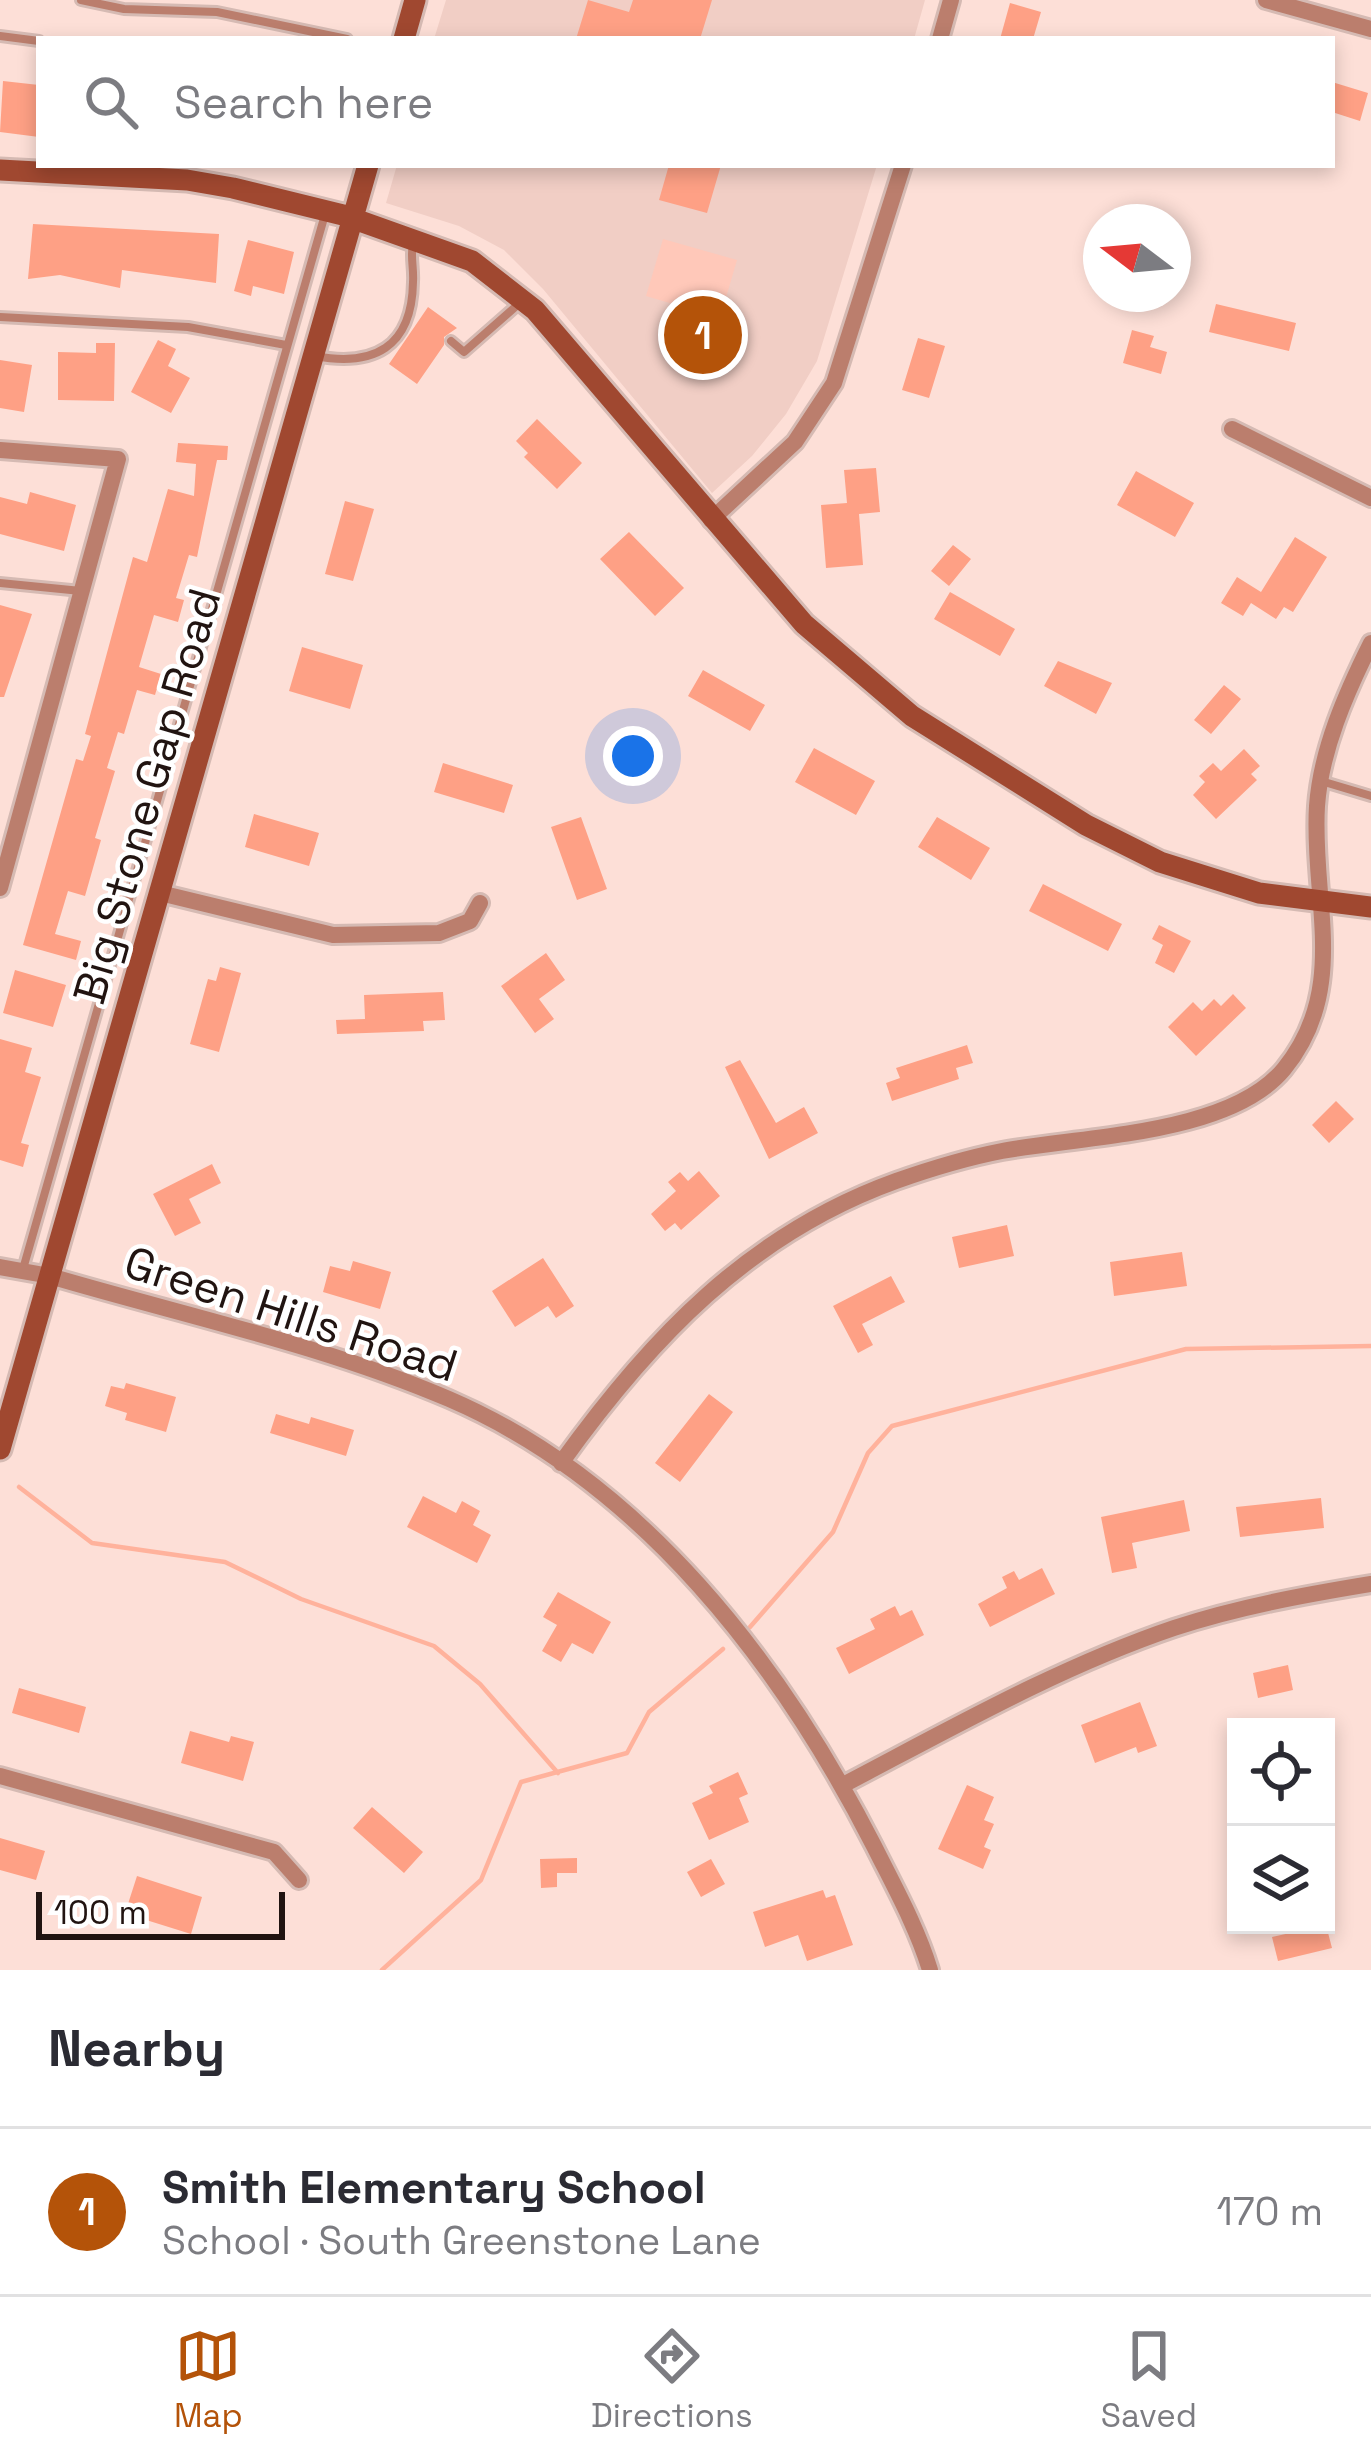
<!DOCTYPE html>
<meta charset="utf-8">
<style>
:root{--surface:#fff;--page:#f7f7f7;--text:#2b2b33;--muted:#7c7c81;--line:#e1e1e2;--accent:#b45309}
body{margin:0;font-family:"Space Grotesk",sans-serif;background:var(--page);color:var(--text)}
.controls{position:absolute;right:36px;bottom:36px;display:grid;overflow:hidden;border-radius:0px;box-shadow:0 6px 18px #0003}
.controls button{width:108px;height:108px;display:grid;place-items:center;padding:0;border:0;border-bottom:3px solid var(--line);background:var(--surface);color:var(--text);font:60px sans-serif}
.compass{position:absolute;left:1083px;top:204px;width:108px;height:108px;border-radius:50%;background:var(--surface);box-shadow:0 6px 18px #0003;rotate:286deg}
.scale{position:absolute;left:36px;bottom:30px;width:249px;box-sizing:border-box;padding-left:12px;border:6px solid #211411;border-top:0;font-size:33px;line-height:42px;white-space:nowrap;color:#211411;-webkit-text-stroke:9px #fff;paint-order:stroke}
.you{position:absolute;left:633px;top:756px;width:42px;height:42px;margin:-30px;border:9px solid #fff;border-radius:50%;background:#1a73e8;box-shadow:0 0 0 18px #1a73e833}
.badge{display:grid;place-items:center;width:78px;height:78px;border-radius:50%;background:var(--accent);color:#fff;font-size:39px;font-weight:700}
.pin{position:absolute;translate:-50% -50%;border:6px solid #fff;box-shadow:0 3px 12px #0006}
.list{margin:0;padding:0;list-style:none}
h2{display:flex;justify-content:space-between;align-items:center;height:156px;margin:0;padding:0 48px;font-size:51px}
h2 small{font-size:39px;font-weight:400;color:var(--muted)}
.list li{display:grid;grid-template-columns:78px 1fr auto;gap:36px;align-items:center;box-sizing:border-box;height:168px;padding:0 48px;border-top:3px solid var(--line)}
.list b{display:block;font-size:45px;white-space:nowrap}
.list p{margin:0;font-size:39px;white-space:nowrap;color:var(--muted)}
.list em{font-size:39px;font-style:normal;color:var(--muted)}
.icon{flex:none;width:66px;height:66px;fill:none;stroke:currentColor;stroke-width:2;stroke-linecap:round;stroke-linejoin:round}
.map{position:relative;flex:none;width:1371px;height:1970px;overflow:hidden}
.search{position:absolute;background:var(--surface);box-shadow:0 6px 18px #0003;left:36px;right:36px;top:36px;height:132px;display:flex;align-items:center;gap:30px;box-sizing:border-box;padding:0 42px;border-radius:0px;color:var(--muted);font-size:45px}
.sheet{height:324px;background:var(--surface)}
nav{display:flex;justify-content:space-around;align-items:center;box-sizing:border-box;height:168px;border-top:3px solid var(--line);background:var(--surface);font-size:33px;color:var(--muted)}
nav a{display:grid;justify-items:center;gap:6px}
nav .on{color:var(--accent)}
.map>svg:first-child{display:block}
.built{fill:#f1cec5}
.green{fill:#ffc8b9}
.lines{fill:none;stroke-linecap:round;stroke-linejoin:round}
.stream{stroke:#ffb29c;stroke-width:4.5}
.building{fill:#fea085}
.lane-casing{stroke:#d5bab3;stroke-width:14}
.street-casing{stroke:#d5bab3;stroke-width:22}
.secondary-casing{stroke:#d5bab3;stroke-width:27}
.lane{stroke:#bb7e6d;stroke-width:8}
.street{stroke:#bb7e6d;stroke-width:16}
.secondary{stroke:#a04830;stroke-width:21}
.labels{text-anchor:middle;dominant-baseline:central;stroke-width:9;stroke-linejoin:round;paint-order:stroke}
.street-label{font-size:45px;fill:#211411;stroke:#fff}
</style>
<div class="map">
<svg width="1371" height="1970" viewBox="0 0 1371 1970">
<rect width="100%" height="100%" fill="#fddfd7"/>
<!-- built -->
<path class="built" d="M446,0h479l-11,39h-480z
M397,165h480l-60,196 -31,53 -34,42 -40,37 -169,-204 -39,-39 -45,-24 -73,-23z"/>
<!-- green -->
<path class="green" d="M663,239l74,21 -17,58 -74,-22z"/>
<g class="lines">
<!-- stream -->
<path class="stream" d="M19,1487l73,56 133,19 76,37 133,47 46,38 78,89
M750,1627l83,-95 35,-79 24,-27 294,-77 185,-3
M382,1970l99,-90 40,-98 106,-29 22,-41 74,-63"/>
</g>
<!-- building -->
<path class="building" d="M588,0l41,12 4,-12h79l-12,39h-124z
M1010,3l31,9 -8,27h-33z
M3,81l36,4v52l-39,-5z
M1332,82l36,11 -8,28 -28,-9z
M669,165h52l-14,48 -48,-13z
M33,224l186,10 -3,49 -94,-13 -2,18 -60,-13 -32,4z
M248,240l46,12 -10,42 -31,-8 -2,10 -17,-5z
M1216,304l80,19 -7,28 -80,-19z
M428,307l29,21 -13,9v8l-27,39 -28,-20z
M1132,330l22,6 -4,11 17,5 -6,22 -38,-11z
M918,338l27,8 -16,52 -27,-8z
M158,340l18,9 -8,17 22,12 -19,35 -40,-21z
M96,343h19l-1,58 -56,-1v-48l38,1z
M0,360l32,5 -8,47 -24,-4z
M537,419l45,44 -25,26 -33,-32 4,-4 -12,-12z
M178,443l50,3 -1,14h-10l-20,97 -8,-2 -13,43 8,2 -6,22 -24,-7 -15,52 22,7 -6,21 -18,-5 -13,44 -6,-2 -11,36 8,3 -20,67 6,2 -16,56 -17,-5 -13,43 26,7 -5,19 -53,-15 53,-186 7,2 8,-25 -6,-2 48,-177 14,5 21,-73 26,7 2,-32 -20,-2z
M876,468l4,44 -21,2 4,51 -37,3 -5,-63 26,-2 -3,-33z
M1136,471l58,32 -19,34 -58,-32z
M30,492l46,13 -12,46 -64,-17v-37l27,7z
M345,501l29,8 -21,72 -28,-7z
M629,532l55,56 -29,28 -55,-57z
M1295,537l32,20 -34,55 -9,-5 -8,12 -25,-16 -8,13 -22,-13 16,-26 24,15z
M953,545l18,14 -22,27 -18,-15z
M950,592l65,37 -15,27 -66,-37z
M0,605l32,9 -28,83h-4z
M302,647l61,18 -13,44 -61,-18z
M1058,661l54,22 -16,31 -52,-28z
M703,670l62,35 -15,26 -62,-35z
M1224,685l17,14 -30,35 -17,-14z
M814,748l61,33 -19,34 -61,-33z
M1244,749l16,17 -9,8 6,6 -41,39 -23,-24 12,-13 -6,-6 14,-13 8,8z
M443,763l70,22 -9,28 -70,-21z
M254,814l65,19 -10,33 -64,-19z
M581,817l26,72 -30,11 -26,-73z
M937,817l53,31 -19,32 -53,-33z
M1043,884l79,40 -14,27 -79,-40z
M1159,925l32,16 -17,32 -19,-10 8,-18 -11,-6z
M546,953l19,27 -26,19 15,20 -19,14 -34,-47z
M220,967l21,6 -22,79 -29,-8 18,-65 8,2z
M15,970l51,15 -13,42 -50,-14z
M443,992l2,28 -22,1 1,10 -87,3 -1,-14 29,-1 -1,-24z
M1233,994l13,14 -50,48 -28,-29 25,-25 9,9 12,-12 7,7z
M0,1039l32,9 -7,24 16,5 -20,66 8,2 -6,22 -23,-7z
M967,1045l6,18 -17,5 3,11 -67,22 -6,-18 14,-5 -4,-10z
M740,1060l36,63 28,-16 14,26 -49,26 -44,-92z
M1336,1101l18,18 -25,24 -17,-18z
M212,1164l9,19 -32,16 12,24 -26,13 -22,-42z
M699,1171l21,25 -39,34 -6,-7 -10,8 -14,-17 25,-23 -8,-9 12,-10 8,9z
M1007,1225l7,31 -55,12 -7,-31z
M1182,1252l5,34 -73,10 -4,-34z
M543,1258l31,48 -18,12 -8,-12 -33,21 -23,-36z
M353,1261l38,11 -11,37 -57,-17 7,-26 20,5z
M891,1276l14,26 -43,22 11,21 -15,8 -25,-47z
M126,1383l50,14 -10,35 -41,-12 2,-7 -22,-7 6,-20 13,3z
M709,1394l24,18 -53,70 -25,-19z
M276,1414l33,10 2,-7 43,13 -8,26 -76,-23z
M423,1496l33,17 6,-12 18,10 -7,14 18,10 -14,28 -70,-36z
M1321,1498l3,30 -84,9 -4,-30z
M1184,1500l6,31 -58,12 5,25 -25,5 -11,-56z
M1042,1568l13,26 -65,33 -12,-23 29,-16 -5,-11 12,-6 5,9z
M558,1592l53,30 -18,32 -21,-11 -11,19 -19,-11 15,-26 -14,-8z
M895,1606l5,10 12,-6 12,25 -75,39 -13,-26 39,-19 -5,-10z
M1288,1665l5,25 -35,8 -5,-25z
M19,1688l67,19 -7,26 -67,-20z
M1140,1702l17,44 -19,7 -2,-6 -41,16 -14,-38z
M190,1731l39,11 2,-6 23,6 -11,39 -62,-18z
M738,1772l10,22 -9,4 10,24 -40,18 -17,-37 21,-10 -4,-7z
M967,1785l27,12 -10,23 10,4 -10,23 7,3 -8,19 -45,-20z
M372,1807l51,45 -19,21 -51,-45z
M0,1838l45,13 -9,29 -36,-10z
M577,1858v15h-20v14l-16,1 -1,-29z
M711,1859l14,25 -24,13 -14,-25z
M137,1876l65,21 -11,37 -48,-15 2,-6 -18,-6z
M823,1890l3,8 9,-3 18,50 -46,16 -9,-26 -33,12 -12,-35z
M1326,1925l6,23 -54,13 -6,-24z"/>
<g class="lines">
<defs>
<path id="lane" d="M81,0l43,9 93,3 130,27
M0,36l39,5
M0,317l188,10 98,18
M451,341l13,11 58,-51
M315,356c58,11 97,-8 98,-74 1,-14 -3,-26 0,-39
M0,583l81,8
M1321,781l50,15
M23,1269l303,-1058"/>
<path id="street" d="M1266,0l105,29
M940,39l11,-39
M1232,429l139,69
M0,450l118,9 -118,429
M711,520l84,-78 39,-59 69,-218
M160,893l173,42 106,-2 31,-12 10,-18
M0,1267l50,9c132,39 273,69 399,123 193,83 332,265 425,447 20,40 43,81 56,124
M561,1463c89,-124 188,-229 335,-282 34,-12 70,-23 106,-30 80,-15 228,-16 282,-82 66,-81 27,-170 33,-263 4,-56 29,-113 54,-163
M0,1776l274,76 25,28
M843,1785c107,-56 216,-118 331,-157 64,-21 130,-33 197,-44"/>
<path id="secondary" d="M404,39l11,-39
M0,170l187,10 46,8 110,27 129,46 63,49 269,314 108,92 174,109 74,37 99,31 112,14
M0,1449l368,-1284"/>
</defs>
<!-- lane casing -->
<use href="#lane" class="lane-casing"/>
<!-- street casing -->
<use href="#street" class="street-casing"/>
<!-- secondary casing -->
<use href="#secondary" class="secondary-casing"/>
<!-- lane -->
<use href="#lane" class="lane"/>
<!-- street -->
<use href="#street" class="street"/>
<!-- secondary -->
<use href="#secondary" class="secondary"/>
</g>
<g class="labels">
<!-- street labels -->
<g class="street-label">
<text transform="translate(147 796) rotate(-74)">Big Stone Gap Road</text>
<text transform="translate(291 1314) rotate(18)">Green Hills Road</text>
</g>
</g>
</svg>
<div class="controls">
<button><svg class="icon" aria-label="locate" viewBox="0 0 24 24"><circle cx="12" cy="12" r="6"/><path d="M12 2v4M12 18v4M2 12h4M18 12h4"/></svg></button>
<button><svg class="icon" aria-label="layers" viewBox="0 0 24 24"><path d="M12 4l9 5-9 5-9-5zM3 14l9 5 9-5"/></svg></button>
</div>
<svg class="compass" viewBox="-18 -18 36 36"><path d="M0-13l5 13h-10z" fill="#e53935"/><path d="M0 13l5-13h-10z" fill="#7c7c81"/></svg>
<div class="scale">100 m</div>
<div class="you"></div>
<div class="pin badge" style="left:703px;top:335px">1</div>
<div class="search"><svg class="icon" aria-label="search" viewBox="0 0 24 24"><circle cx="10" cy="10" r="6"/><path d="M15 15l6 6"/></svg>Search here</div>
</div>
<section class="sheet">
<h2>Nearby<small></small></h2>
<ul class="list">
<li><span class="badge">1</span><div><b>Smith Elementary School</b><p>School · South Greenstone Lane</p></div><em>170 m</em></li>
</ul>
</section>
<nav>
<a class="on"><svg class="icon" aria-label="map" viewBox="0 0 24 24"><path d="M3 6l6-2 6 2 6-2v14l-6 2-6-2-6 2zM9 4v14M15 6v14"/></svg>Map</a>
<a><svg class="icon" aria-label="directions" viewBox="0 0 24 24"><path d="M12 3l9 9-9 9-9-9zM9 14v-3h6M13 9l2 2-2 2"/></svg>Directions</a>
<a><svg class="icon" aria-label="saved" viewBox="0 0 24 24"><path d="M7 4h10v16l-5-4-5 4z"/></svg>Saved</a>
</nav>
